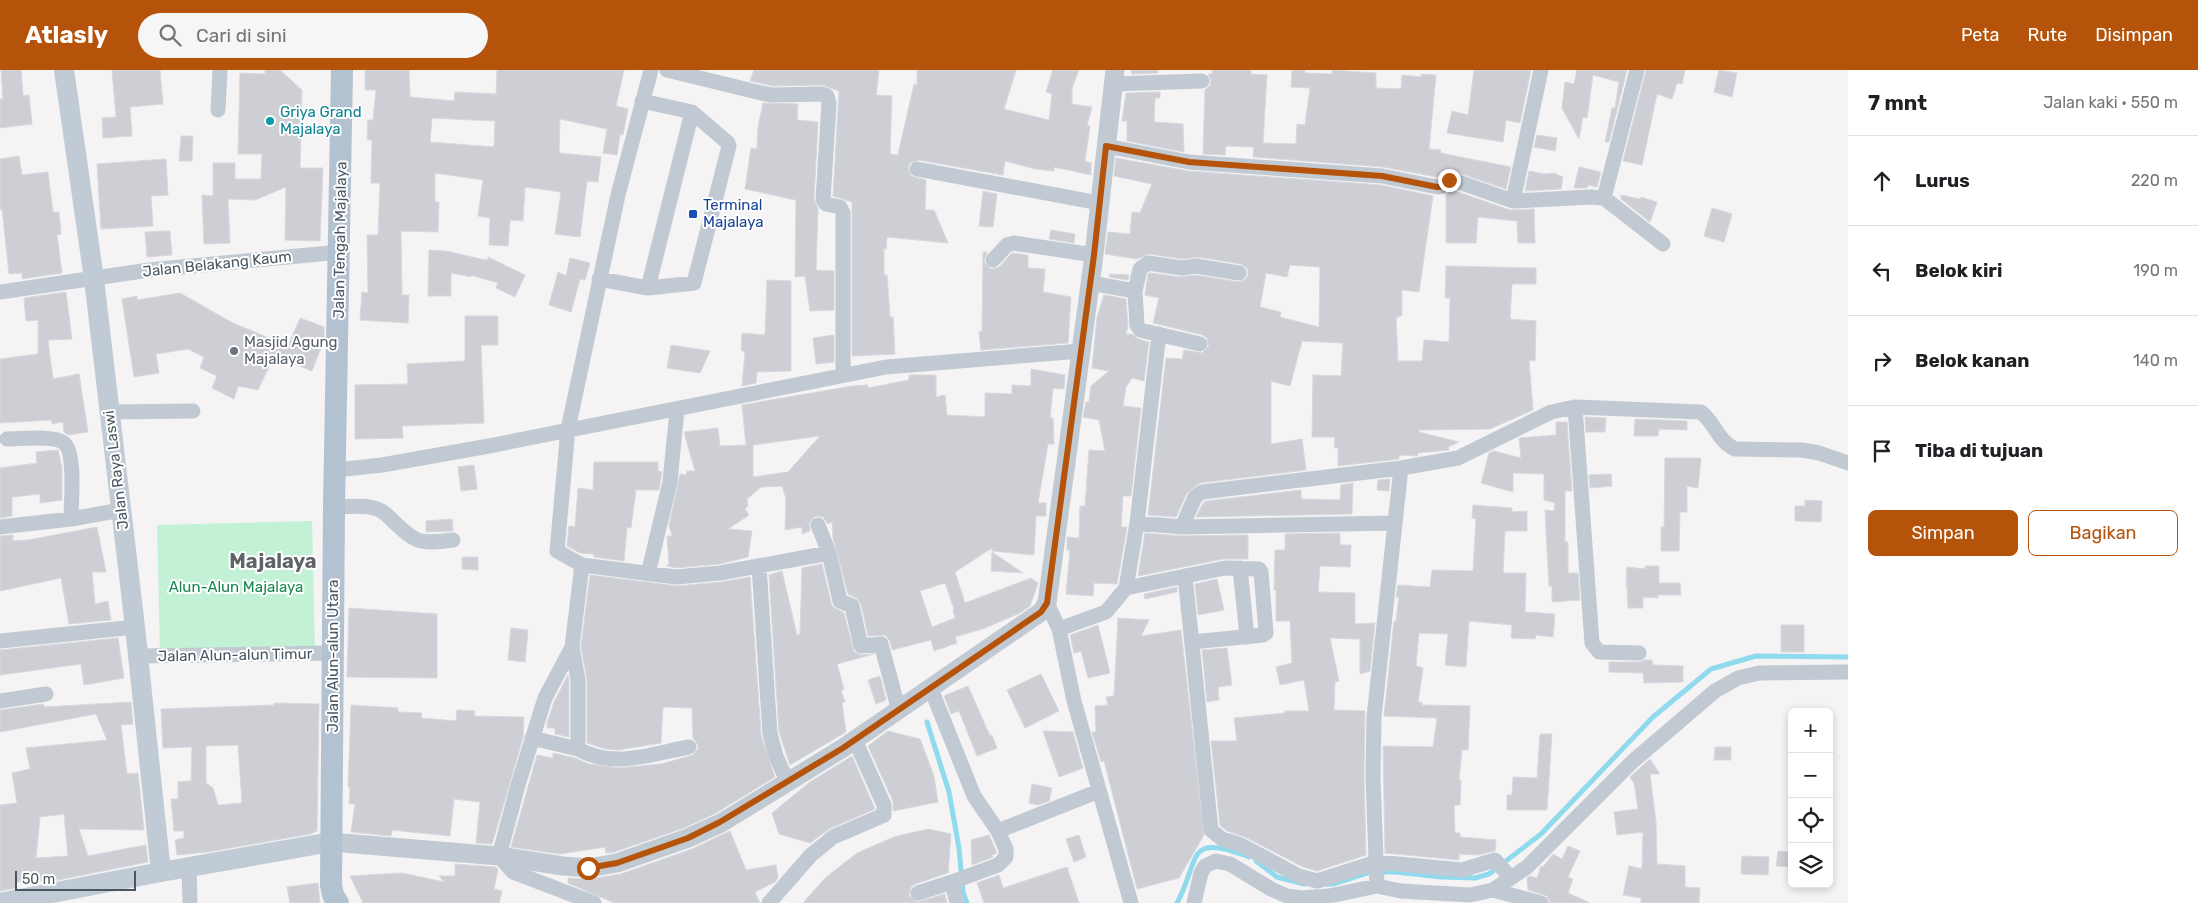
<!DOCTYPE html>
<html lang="id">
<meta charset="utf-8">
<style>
:root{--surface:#fff;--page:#f6f6f6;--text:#202124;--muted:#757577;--line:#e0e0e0;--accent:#b45309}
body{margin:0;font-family:Rubik,sans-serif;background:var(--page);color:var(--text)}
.controls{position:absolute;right:15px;bottom:15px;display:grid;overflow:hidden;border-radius:8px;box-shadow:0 2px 8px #0003}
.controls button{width:45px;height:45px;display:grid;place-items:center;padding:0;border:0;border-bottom:1px solid var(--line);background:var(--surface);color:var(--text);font:25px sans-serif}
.scale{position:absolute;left:15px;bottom:12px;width:121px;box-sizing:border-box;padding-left:5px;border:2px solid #4a5661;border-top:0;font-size:14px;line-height:18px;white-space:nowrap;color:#4a5661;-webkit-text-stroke:4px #fff;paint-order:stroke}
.stop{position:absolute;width:15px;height:15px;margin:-11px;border:4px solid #b45309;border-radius:50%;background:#fff}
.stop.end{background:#b45309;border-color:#fff;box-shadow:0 1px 5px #0008}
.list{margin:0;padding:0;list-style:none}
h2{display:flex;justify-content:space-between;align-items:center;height:65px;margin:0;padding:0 20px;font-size:21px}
h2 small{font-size:16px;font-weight:400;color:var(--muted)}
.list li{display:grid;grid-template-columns:32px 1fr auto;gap:15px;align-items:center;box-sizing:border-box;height:90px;padding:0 20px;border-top:1px solid var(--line)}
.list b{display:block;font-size:19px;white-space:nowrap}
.list em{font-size:16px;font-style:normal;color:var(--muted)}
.actions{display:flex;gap:10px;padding:15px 20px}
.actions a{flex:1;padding:11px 0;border:1px solid var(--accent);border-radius:8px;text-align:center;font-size:18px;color:var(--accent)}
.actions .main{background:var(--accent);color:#fff}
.icon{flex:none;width:28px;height:28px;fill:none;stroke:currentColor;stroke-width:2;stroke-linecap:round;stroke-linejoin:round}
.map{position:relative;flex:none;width:1848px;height:833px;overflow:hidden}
header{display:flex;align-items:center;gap:30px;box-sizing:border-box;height:70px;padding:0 25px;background:var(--accent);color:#fff}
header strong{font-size:24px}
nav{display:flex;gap:28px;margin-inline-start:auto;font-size:18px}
.search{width:350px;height:45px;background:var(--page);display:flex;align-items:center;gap:12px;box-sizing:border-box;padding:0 18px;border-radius:28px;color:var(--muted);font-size:19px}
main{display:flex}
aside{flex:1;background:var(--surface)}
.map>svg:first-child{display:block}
.green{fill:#c3f1d5}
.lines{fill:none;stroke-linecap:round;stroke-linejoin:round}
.stream{stroke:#90daee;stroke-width:5}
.building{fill:#cdcfd5;stroke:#d7d9de;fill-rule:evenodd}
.minor{stroke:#c1cad2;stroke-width:15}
.tertiary{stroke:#c1cad2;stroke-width:19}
.secondary{stroke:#c1cbd6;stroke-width:20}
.primary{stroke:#b3c2d1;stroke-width:22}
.route{stroke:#b45309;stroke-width:6}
.culture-dot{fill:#0f9aa8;stroke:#fff;stroke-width:2}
.transit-dot{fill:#1a4fb4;stroke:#fff;stroke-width:2}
.worship-dot{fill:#6b7280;stroke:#fff;stroke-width:2}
.labels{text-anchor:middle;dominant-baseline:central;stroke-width:4;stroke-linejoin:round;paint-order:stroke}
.culture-label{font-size:15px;fill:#0d838f;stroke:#fff;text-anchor:start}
.transit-label{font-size:15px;fill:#164399;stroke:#fff;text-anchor:start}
.street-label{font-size:15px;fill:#4a5661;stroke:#fff}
.worship-label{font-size:15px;fill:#5b616d;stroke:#fff;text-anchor:start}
.park-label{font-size:15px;fill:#17864f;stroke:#fff}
.district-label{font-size:20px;font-weight:bold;fill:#5f6368;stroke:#fff}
</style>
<header>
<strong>Atlasly</strong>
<div class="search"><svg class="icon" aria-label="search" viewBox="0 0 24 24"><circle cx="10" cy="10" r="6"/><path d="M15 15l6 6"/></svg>Cari di sini</div>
<nav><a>Peta</a><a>Rute</a><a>Disimpan</a></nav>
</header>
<main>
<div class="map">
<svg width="1848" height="833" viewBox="0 0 1848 833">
<rect width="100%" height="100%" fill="#f5f3f3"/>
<!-- green -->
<path class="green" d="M312,451l3,129 -155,4 -3,-129z"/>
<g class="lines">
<!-- stream -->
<path class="stream" d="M927,652l22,70 10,56 4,44 4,11
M1256,791l21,16 27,7
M1325,814h8l37,-12h26l45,5 34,1 14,-4 52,-40 112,-117 58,-48 45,-13 92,1
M1177,833c24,-44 7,-71 72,-46"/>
</g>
<!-- building -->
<path class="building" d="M1,0h20l2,26 6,-1 3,29 -32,4v-29h3z
M112,0h48l3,34 -33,3 2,29 -29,2 -1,-20 14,-1z
M265,0h15l22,20 -2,78h23l-3,73 -35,-1 1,-53 -31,13 -27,-1 2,44 -26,1 -2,-49 11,1v-33h22v16h26l1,-25h-24l2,-81 25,1z
M365,0h44l1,27 44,4 1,-9 41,2 1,-24h127l-8,36 12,3 -5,26 -3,-1 -3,21 -14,-2 4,-24 -47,-10 -1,34 42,4 -3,25 -11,-1 -7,56 -25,-3 6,-42 -36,-5 -2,34 -13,-1 -2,26 -19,-1 1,-27 -12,-2 5,-36 -48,-7v29h4l-1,30 -37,-1 1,64h7l-1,28 -48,-3 2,-28 6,1 -1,-58h11l2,-52h-9l1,-43h-5l1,-20h5l3,-30h-11zM432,48l63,3 -1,26 -64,-5z
M754,0h125l-3,25 16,1 -2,58 8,1 16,-71 3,1v-15h99l-12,39 45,11 3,-26 -6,-2 7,-22h26l-7,18v16l20,3 -5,18 3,1 -5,35 6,2v12l-37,-8v4l-19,-2 -30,-8 -2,14 -84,-15 -9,3 -2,5 3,8 15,4 -1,30h9l14,33 -61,-6 -1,12 -2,-1v27h3l3,42h3l2,37 -43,2v-154l-19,-6 6,-105 -17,-6 -49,1 -23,-5z
M1131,0h27v3l-26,1z
M1212,0h39v4l16,1 -4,68 33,1 1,-20 8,1 5,-37 -19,-1 1,-17h13v3l27,1v-4l44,3v15l25,1 1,-14 19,2v-3l15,1 -7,74 12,1 -1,3 71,14 -5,22 -53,-18 -8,1 -8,5 -54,-10 -130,-10 1,-10 -28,-1 -1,9 -22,-1 2,-64 5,-5 1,-5 -3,-6h4z
M1474,0h57l-11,53 -14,-3 -3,22 -56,-9 5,-22 16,4z
M1577,0h50l-18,72h-4l7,-34h3l4,-26 -26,-7 -6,43 -4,-1 -4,22 -17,-31 3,-26 9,2z
M1646,0h39l-3,14 -5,-1 -5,16 -15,-5 -15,71 -19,-4z
M1719,0l18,3 -5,24 -18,-5z
M1160,22v6h-5l-1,24 29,2 1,28 -57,-11v-20h-5l4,-28z
M763,33l35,1 -1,16 21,2 -4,77 4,10 -2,61 18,1v39l-24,1 -5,-35 -10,1 1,-77 -51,-11 6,-41 6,1 1,-22z
M1537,65l20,3 -2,13 -21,-4z
M181,66h12l-1,25h-13z
M19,86l3,19 26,-3 5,40h6l2,22 -4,1 5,38 -40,6v-6l-13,1 -7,-65 -2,1v-51z
M1116,88l72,13 193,14 52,11 -14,96 -17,-2v25l-6,3 2,43h24l2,-21 25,2 1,-44h-5l1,-32 90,2v16h-24l-2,35 26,2 -1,40 -6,-1 4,50 -43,19 -71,1v2l40,10 -11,5 1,3 -31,3 -1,3 -18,-1v4l-61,7v-18h-4l1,-11h-23l1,-62 28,1 2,-33 -41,-2 -12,45 -19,-5v63l31,-5 4,31 -106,13 -13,10 -11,24 -28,-2 18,-157 16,1 2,-9 18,3 7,-7 -2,-8 -4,-3 -50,-12 6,-25 -14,-3 3,-21 2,-1 31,4 15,-2 42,7 8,-3 2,-5v-5l-7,-5 -43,-7 -16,2 -33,-5 -12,5 -32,-5 3,-22 22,2 2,-22 8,1 12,-29 -38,-8zM1290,195l30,2 -1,60 -39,-10 1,-5 -21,-5 6,-34 21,4z
M166,89l2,36 -17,1 2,30 -52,3 -4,-65z
M1579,97l22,5 -4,15 -9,-2 -1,3h-13z
M1529,101l16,3 9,-1 9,4 -2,12 -36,2z
M1452,120l58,20 24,-1 1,34h-17l-1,-22 -39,-4 -2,26h-30v-48z
M983,121l14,3 -4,33 -14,-1z
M1621,125l19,4 1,-2 16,5 -7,20 -29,-23z
M1712,138l20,6 -8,28 -20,-6z
M1051,160l24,4 -1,9 -25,-4z
M170,161l2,24 -25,2 -2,-25z
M429,180l17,1 35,8 7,1v-3l37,18 -10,22 -19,-9 2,-5 -27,-8v2l-20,-4v23h-23z
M983,182h4l-3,10 7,7 8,-2 13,-14 16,2v13l17,1 -2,23 28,5 -3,46 -87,7 -2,-18 3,-1z
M570,188l20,5 -5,17 -5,-1 -9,33 -22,-7 9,-33 8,4z
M1110,204l19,1 -1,5 -19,-3z
M767,210l24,1v90l-34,1 -1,11 -14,3 3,-34 -4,-2 1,-17 23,2z
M66,222l6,47 -24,1 5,39 26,-5 9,58 -20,3 -4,-3 -1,-10 -11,2 -1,-4 -51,3v-64l38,-5v-34l-12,1 -2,-23z
M180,223l51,29 57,24 12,-28 24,9v13l-12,31 -38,-15 -16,34 -20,-4 -4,13 -22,-11 5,-12 -17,-8 4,-11 -16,-8 -32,5 3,19 -25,4 -12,-78 15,-3v4z
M1104,225l22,4 2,27 -2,8h6l6,5 11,3 -5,39 -12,-3 -6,9 -3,19 18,2 -10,88h-8l-2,31h6l-10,57 -23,-1 -1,13 -27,-2 4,-44h-3v-13l12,1 1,-32h5l4,-56 16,1 -6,-31 -16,-3 3,-15h3l2,-16 18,-15 -17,-3 5,-51z
M465,246h33v29h-17l3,78 -82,3 1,12 -48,1v-54l53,-1 -1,-20 58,-3z
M834,265v27l-18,2 -3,-26z
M671,275l39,6 -10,22 -33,-5z
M1031,299l34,6 -1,14 -11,-1 -3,30h3l1,26h-6l-10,59h8v13h-10l-2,39 -42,-4v-3l-37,24 10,31 66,-25 7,5 -8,23 -10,7 -35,15 -30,9 2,6 -23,8 -3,-11 -39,10 -2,-9 -5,-6 -17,1 -7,-32 -5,-6 -8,-4 -15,-56 -1,-16 -4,2 -5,-7 -8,-1 -6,7 1,8 -8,3v-7l-17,3 1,-31 -4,-13 -21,1 -14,12 1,7 -3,3 4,6 -21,14 24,2 -4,26 -29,7 -43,4 -9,-2 2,-3 -2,-27h5l-3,-11 11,-51 6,1 1,-4h8l-11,-39 34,-4 2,18 26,-1 -4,-40 110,-19 16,-1v3l41,-8v-5h27v22l9,-2 2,20 38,2v-24l27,1v-9l19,1zM820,366l-32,36 -35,5v-32zM945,513l9,26 -1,1 2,8 -23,9 -12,-36z
M1585,347l21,1 -1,14h-19z
M1635,349l52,2v9l-28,-1 -1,7h-24z
M1556,352h11l5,69h-7v51h3v31h10l2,27 -28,2v-16h-3l-4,-76 9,1 1,-8 -11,-3v-26l-31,-1v19l-32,-9 8,-30 5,-2 27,7 -2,-20 37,-3z
M58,380l4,18v32l-22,3v-9l-28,3v19l-12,2v-50l37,-5 -1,-11z
M1665,388h36l-3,30 -11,-2v26h-7l-1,39h-18v-24h3z
M594,392h64v9l4,1 -3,18h-23l-5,38 -4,-1 -3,34 -30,-4v-3l-14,-1 -13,-7 2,-20 6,1 3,-39 15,2z
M474,395l3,24 -16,2 -3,-24z
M1611,404l1,12 -22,2 -1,-13z
M1390,409l-1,12 -12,-1 1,-10z
M1353,413l-1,31 -156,3 7,-14 3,-2 95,-11v9l39,1 1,-15z
M1805,430l17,1 -1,21 -26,-1v-15h10z
M1473,435l39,3v4l15,-1v20h-22l-2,42h23l-1,39 30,2 -2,23 -17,-2 -1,4 -24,-1 1,-13 -43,-4 -3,46 -21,-2 3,-31 -29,-1 -3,33 7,2 -5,34h4v3l48,1 -2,44h-6l-3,30h2l-1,25h-6l1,28h5v4l36,3 -1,11 -17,4 -19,-1v6l-74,-7 -2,-107 50,1 4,-29 -53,-2 10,-95h2l3,-24h-3l2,-12 32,2 2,-17 41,1 3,-52 -4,-1z
M452,449l1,12 -27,1v-11z
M97,457l9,45h-14l3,32 13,-3 3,19 -42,4 -8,-46 -61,13v-55l13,-1v6l15,-1z
M1145,463l37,3 66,-1v24h-25l-85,17z
M1340,463v12h11l-1,22 -30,-1 -2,26 37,1v31l20,-1 -5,48 -10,3v-35l-30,-1 9,43 -4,1 -1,28 31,1 -1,66 2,78 -49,16 -14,-4 -58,-30 -18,-6 -7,-6 -9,-84h26l-3,-23 51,-5v-2h24l-5,-31 -24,5 -4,-18 16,-4 -2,-42h-14v-31h-2l1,-40h10v-16z
M992,482l31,21 -32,-2z
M462,487h16v13l-16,-1z
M822,494l9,39 2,4 11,6 10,39 7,3 13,-1 -37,10 7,25 -3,2 4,11 -3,1 4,29 -56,33 -11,-33 -10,-157 13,-4 15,64 3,-1 2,-66z
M1645,496h14v17h21l1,12h-23v3l-15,-1v11h-15l-1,-22h-1l1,-19 18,2z
M590,505l87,11 44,-4 29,-5 11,158 14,42 -59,36 -32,15 -70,24 -8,1 -1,-6 -45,7 -49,-7 26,-92 16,3v-5l22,5 14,6 30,4 42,-4 32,-9 5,-6v-4l-5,-7 -1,-30 -29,-1 -2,36 -43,7 -12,-1 -19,-6v-63l-6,-33z
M1217,509l7,31 -26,5 -3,-31z
M1177,517v5l-32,7 -1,-5z
M349,538l88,6v64l-90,-1z
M1118,548l31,2 -8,16 40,-6 23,205 -25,43 -42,11 -33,-128 -3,1 -9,-30h4l-1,-26 13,-1 -2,-8 8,-1z
M1098,555l12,48 -22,5 -7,-27 -7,2 -4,-18z
M1781,555h23v27h-23z
M511,558l17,2 -3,32 -17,-2z
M118,568l6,40 -40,7 -3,-21 -81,11v-25z
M1227,578l5,37 -14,2 1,13 -12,2 -5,-52z
M1645,590h7l1,5 30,1v16l-39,1 -1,-10 -34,-1v-10h30z
M1041,604l18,37 -34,17 -18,-38z
M568,605l1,6v56l-14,-3v-6h-8v-5l7,-21z
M880,606l6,24 -10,4 -8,-24z
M968,616l22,50 2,-1 5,13 -20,8 -18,-45 -8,3 -7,-18z
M131,632l2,22 -12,1 6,49 11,-1 6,57 -65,-1 9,27 58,-11 2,17 -90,18 -42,2v6l-16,3v-86l17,-2 -5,-30 18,-4 -4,-21 81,-8 -11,-26 -96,18v-22l43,-6 1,3zM64,744l4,42 -32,2 4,-41z
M274,633l45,1 -2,127 -7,3 -102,18 -31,3 -2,-15 9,-2v-7h-10l-3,-32h7v-17l13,-1 1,-34 -29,1 -2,-39 113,-4zM238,675l4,58 -24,2 -5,-17 -7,-5v-37z
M351,635l47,3v4l24,1 -1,5 35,3 1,-11 18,1 -1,5 50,1 -1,21 -31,106 -16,-1 4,-41 -26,-3 -4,37 -58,-6 -1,6 -40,-4 4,-28h-6l1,-17h-2z
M888,661l32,8 14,37 4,26 -45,9v-10l-25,-55z
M1043,661l30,1 10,36 -24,9z
M1540,664h12l-5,76h-40v-15h5l1,-18 24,1z
M1715,677h16v13h-17z
M852,686l23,53 -46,20 -19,14 -31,-9 -7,-21 38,-31z
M1650,689l10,15h-10l6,48 1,42 28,2v21l15,1 -1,15h-58v-5l-18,-3 6,-29 13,3 1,-37 -26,3 -3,-23 24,-3 -4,-26 -4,-6z
M1032,714l20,4 -3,13 -11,4 -9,-2z
M928,759l23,5 -3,39 -33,11 -4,3 -2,8 8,7 28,-8 2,9h-144l22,-25 32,-25 37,-16z
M730,761l16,39 30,-5 2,13 -3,4 -20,10 5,11h-146l-46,-20v-5l22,1 31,-5 71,-25z
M989,765l8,18 -5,2 1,2 -21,8 -1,-25z
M1079,765l7,22 -12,5 -8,-23z
M1568,776l12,5 -12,26 5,2 -5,14 22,10h-40l-3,-7 -19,-6 -1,-12 3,-2 7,2 4,-12 2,1 10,-13 9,5z
M1778,781l14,1v15l-16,-1z
M1742,786l27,1 -1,18 -27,-1z
M455,794l41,3 2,2 -4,20 8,2 -3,12h-136l-13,-27 52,-3 42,9 -5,-6h16z
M1067,797l12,36h-95l-7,-20 22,-8 4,13z
M318,813l2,20h-30l-3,-16z"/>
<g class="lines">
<!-- minor -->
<path class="minor" d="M651,0l-33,125 -50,234 -11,122 25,14 94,12 44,-4 109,-20
M667,0l94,23 11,2 50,-1 5,2 2,7 -6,97 3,4 14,3 3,6v162
M1637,0l-33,128 59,46
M1113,14l89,-3
M218,40l2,-40
M1106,76l83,16 193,14 55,11 6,-1 6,-6h4l60,21 77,-4 14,1
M917,99l182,34
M1513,131l28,-131
M993,190l14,-15 7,-2 80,12
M599,209l49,9 46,-5 35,-137 -1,-3 -36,-31 -50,-11
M1090,213l45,8 2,34 3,5 60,14
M648,218l44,-176
M1135,221l5,-22 8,-6 34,5 14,-2 43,7
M0,222l149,-22 191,-18
M1575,337l17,236 7,9 40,1
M109,342l84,-1
M7,369c13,0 47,-4 57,4 12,10 7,60 7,76
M336,400l46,-5 107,-19 397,-79 195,-16
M334,437c14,0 30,-3 43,2 7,2 11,7 16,12 24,23 27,23 60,19
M1137,453l45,4 213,-4
M818,455l11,28 11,48 12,5 9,40 20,-2 18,67
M0,457l71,-8 50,-9
M1182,457l13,-30 7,-5 199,-24 57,-10 93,-46 24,-5 126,5c14,11 17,29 34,37l67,1 17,3 29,10
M582,495l-10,82 -27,51 -27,87 -19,71 14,16 81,31
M759,496l11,168 6,22 12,27
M1240,498l7,69
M648,504l22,-92 7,-72
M1185,506l26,254 11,9 19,6 58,31 18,5 60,-19 85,8 33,-10 16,18
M1126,518l99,-20 34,1 2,3 5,61 -3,2 -71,7
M1047,533l12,26 15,72 57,202
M1059,559l47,-17 20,-24 11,-65 22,-189
M0,571l135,-14
M572,577l6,33v69c35,20 73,5 111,-2
M137,586l196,-3
M931,619l43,107 24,35 101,-40
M0,631l46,-7
M532,668l46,11
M189,797l1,36
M1377,816l-4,-109 1,-60 27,-249
M1493,820l48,13
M918,823l34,-11
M769,833l42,-48 22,-18 51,-22v-10l-29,-65
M957,833l-5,-21 46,-17 8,-8v-8l-8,-18
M1194,833l7,-30 4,-7 11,-5 14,3 41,25 16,7 14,2 28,-2 48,-10 24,5 69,4 23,-5 34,-23 105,-105 83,-71 23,-13 21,-5 89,-1"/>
<!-- tertiary -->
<path class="tertiary" d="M331,772l168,14 64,10 25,2 29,-5 71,-25 33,-15 122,-75 198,-136 6,-9 47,-348 21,-185"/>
<!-- secondary -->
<path class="secondary" d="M64,0l30,209 41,348 26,245
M0,833l161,-31 170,-30"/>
<!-- primary -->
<path class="primary" d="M338,833l-5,-8 -2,-10 3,-378 8,-437"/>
</g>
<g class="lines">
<!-- route -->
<path class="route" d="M588,798l29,-5 71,-25 32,-16 123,-74 198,-136 6,-9 47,-348 12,-109 83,16 193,14 55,11 6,-1 6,-6"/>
</g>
<!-- markers -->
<circle class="culture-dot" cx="270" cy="51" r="5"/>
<rect class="transit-dot" x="688" y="139" width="10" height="10" rx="2.5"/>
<circle class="worship-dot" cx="234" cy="281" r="5"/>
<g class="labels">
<!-- culture labels -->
<g class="culture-label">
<text x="280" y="42">Griya Grand<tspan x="280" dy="17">Majalaya</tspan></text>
</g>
<!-- transit labels -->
<g class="transit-label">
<text x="703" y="135">Terminal<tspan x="703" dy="17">Majalaya</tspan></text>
</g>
<!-- street labels -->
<g class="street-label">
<text transform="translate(340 170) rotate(-89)">Jalan Tengah Majalaya</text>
<text transform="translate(217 194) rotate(-6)">Jalan Belakang Kaum</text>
<text transform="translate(116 400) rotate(-97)">Jalan Raya Laswi</text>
<text transform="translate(235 585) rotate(-1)">Jalan Alun-alun Timur</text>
<text transform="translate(333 586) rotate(-90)">Jalan Alun-alun Utara</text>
</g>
<!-- worship labels -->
<g class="worship-label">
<text x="244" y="272">Masjid Agung<tspan x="244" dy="17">Majalaya</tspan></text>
</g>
<!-- park labels -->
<g class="park-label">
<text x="236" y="517">Alun-Alun Majalaya</text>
</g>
<!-- district labels -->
<g class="district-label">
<text x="273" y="491">Majalaya</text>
</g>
</g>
</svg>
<div class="controls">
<button>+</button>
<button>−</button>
<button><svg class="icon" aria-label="locate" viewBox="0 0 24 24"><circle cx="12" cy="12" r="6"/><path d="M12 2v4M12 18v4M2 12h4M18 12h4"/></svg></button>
<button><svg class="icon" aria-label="layers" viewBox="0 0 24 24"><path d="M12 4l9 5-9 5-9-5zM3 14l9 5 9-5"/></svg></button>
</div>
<div class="scale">50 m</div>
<div class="stop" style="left:588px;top:798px"></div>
<div class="stop end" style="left:1449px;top:110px"></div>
</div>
<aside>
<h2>7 mnt<small>Jalan kaki · 550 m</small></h2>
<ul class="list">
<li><svg class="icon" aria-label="ahead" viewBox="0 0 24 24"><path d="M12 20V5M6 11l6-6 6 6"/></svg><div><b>Lurus</b></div><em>220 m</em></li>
<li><svg class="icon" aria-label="left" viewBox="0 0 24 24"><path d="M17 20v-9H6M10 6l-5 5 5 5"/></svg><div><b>Belok kiri</b></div><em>190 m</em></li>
<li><svg class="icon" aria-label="right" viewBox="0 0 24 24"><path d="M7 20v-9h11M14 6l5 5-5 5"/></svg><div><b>Belok kanan</b></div><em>140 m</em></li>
<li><svg class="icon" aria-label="arrive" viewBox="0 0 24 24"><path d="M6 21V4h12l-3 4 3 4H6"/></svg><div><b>Tiba di tujuan</b></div></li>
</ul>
<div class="actions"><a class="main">Simpan</a><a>Bagikan</a></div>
</aside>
</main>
